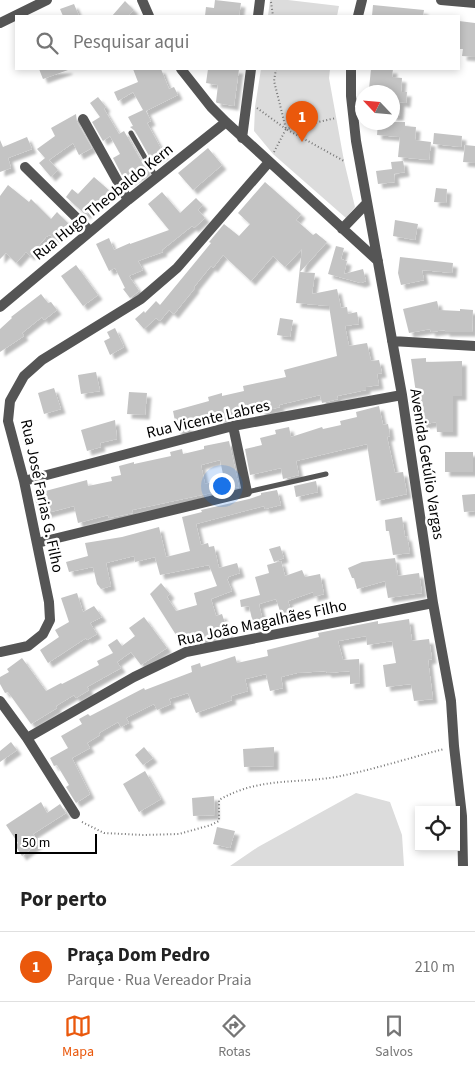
<!DOCTYPE html>
<html lang="pt">
<meta charset="utf-8">
<style>
:root{--surface:#fff;--page:#f2f2f2;--text:#222;--muted:#767676;--line:#e0e0e0;--accent:#ea580c}
body{margin:0;font-family:"Source Sans 3",sans-serif;background:var(--page);color:var(--text)}
.controls{position:absolute;right:15px;bottom:15px;display:grid;overflow:hidden;border-radius:0px;box-shadow:0 2px 8px #0003}
.controls button{width:45px;height:45px;display:grid;place-items:center;padding:0;border:0;border-bottom:1px solid var(--line);background:var(--surface);color:var(--text);font:25px sans-serif}
.compass{position:absolute;left:355px;top:85px;width:45px;height:45px;border-radius:50%;background:var(--surface);box-shadow:0 2px 8px #0003;rotate:296deg}
.scale{position:absolute;left:15px;bottom:12px;width:82px;box-sizing:border-box;padding-left:5px;border:2px solid #000;border-top:0;font-size:14px;line-height:18px;white-space:nowrap;color:#000;-webkit-text-stroke:4px #fff;paint-order:stroke}
.you{position:absolute;left:221px;top:485px;width:18px;height:18px;margin:-12px;border:4px solid #fff;border-radius:50%;background:#1a73e8;box-shadow:0 0 0 8px #1a73e833}
.badge{display:grid;place-items:center;width:32px;height:32px;border-radius:50%;background:var(--accent);color:#fff;font-size:16px;font-weight:700}
.pin{position:absolute;translate:-50% -41px;filter:drop-shadow(0 1px 2px #0008)}
.pin::after{content:'';position:absolute;top:26px;width:18px;height:15px;background:inherit;clip-path:polygon(0 0,100% 0,50% 100%)}
.list{margin:0;padding:0;list-style:none}
h2{display:flex;justify-content:space-between;align-items:center;height:65px;margin:0;padding:0 20px;font-size:21px}
h2 small{font-size:16px;font-weight:400;color:var(--muted)}
.list li{display:grid;grid-template-columns:32px 1fr auto;gap:15px;align-items:center;box-sizing:border-box;height:70px;padding:0 20px;border-top:1px solid var(--line)}
.list b{display:block;font-size:19px;white-space:nowrap}
.list p{margin:0;font-size:16px;white-space:nowrap;color:var(--muted)}
.list em{font-size:16px;font-style:normal;color:var(--muted)}
.icon{flex:none;width:28px;height:28px;fill:none;stroke:currentColor;stroke-width:2;stroke-linecap:round;stroke-linejoin:round}
.map{position:relative;flex:none;width:475px;height:866px;overflow:hidden}
.search{position:absolute;background:var(--surface);box-shadow:0 2px 8px #0003;left:15px;right:15px;top:15px;height:55px;display:flex;align-items:center;gap:12px;box-sizing:border-box;padding:0 18px;border-radius:0px;color:var(--muted);font-size:19px}
.sheet{height:135px;background:var(--surface)}
nav{display:flex;justify-content:space-around;align-items:center;box-sizing:border-box;height:70px;border-top:1px solid var(--line);background:var(--surface);font-size:14px;color:var(--muted)}
nav a{display:grid;justify-items:center;gap:2px}
nav .on{color:var(--accent)}
.map>svg:first-child{display:block}
.green{fill:#dcdcdc}
.building{fill:#c4c4c4;fill-rule:evenodd;filter:url(#shadow)}
.lines{fill:none;stroke-linecap:round;stroke-linejoin:round}
.path{stroke:#777;stroke-width:2;stroke-dasharray:1 2.5;stroke-linecap:butt}
.service{stroke:#555;stroke-width:5}
.minor{stroke:#555;stroke-width:10}
.labels{text-anchor:middle;dominant-baseline:central;stroke-width:5;stroke-linejoin:round;paint-order:stroke}
.street-label{font-size:16px;fill:#000;stroke:#fff}
</style>
<div class="map">
<svg width="475" height="866" viewBox="0 0 475 866">
<defs>
<filter id="shadow"><feDropShadow dx="4.5" dy="4.5" stdDeviation="1" flood-color="#0004"/></filter>
</defs>
<rect width="100%" height="100%" fill="#fff"/>
<!-- green -->
<path class="green" d="M270,0h18l51,6 -2,10h-69z
M261,69h69l-1,9 15,83 11,46 -9,11 -73,-64 -19,-23 1,-24z
M356,793l34,9 12,33 2,31h-174l28,-19z"/>
<!-- building -->
<path class="building" d="M215,0l26,3 -2,13h-34l1,-9 8,1z
M125,1l9,9 -6,6h-16z
M74,4l5,12h-16l-3,-7z
M373,5l51,5 -1,6h-51z
M459,21l16,2v34l-13,-1 1,-7h-4z
M39,69h29v1l-25,9z
M133,69h28l8,20 5,-2 4,8 -32,16 5,10 -4,2 17,31 -12,7 -17,-30 -5,-4 3,-1 -5,-9 15,-7 -10,-18 -15,9 -4,-9 24,-10z
M208,69h31l-5,37 -17,-3 -1,-1 2,-17 -12,-2z
M371,69h22l-1,8 10,1 -1,14h6l-1,11 -6,-1 -1,14h-7v-24l-23,-3z
M98,97l8,10 -2,2 15,25 5,-3 23,40 -21,12 -13,-25 7,-4 -10,-18 -7,5 -11,-19 8,-5 -10,-14z
M76,114l1,8 15,26 -13,7 -6,-12 -24,17 9,10 -7,7 -12,-14 6,-5 -8,-9 18,-13 -4,-8z
M378,122h27v4l11,1 -1,13 16,2 -2,18 -31,-3 2,-20 -23,-2z
M434,133l28,3 -1,11 -28,-3z
M27,137l5,12 -24,9 3,10 -11,4v-32l3,7z
M465,145l10,1v17l-12,-1z
M208,148l14,17 -29,25 -15,-17z
M403,161l2,11 -11,2 1,8 -17,2 -2,-13 16,-2 -1,-7z
M94,177l17,15 -11,12 -4,-3 -10,14 -20,-18 6,-8 6,5z
M265,182l36,32 -5,6 17,15 3,-2 11,9 -27,30 15,1 -3,21 25,-5 4,19 6,-1 1,7 9,-2 2,12 -14,2 4,20 18,-3 4,18 8,-1 3,13 -5,1 2,11 -13,2v3l-29,6 1,3 -16,4 -2,-8 -41,10 1,2 -19,5 -1,-6 -17,4 1,2 -30,8 -1,-3 -26,6 2,5 -12,3 -4,-20 36,-10 -1,-4 14,-4v3l22,-5 -1,-5 43,-9 -2,-7 53,-14 -8,-50 -33,-3 6,-54 -17,18 -12,-11 -22,25 -28,-26 -10,13 -2,-2 -17,21 1,1 -21,26 -5,-4 -9,11 -4,-3 -12,11 -9,-10 9,-8 1,2 11,-12 4,4 51,-62 -2,-1 15,-18 15,12 11,-12 -12,-11z
M8,185l21,17 2,-3 20,20 6,-7 12,12 -14,15 -5,-4 -4,2 -16,19 -4,-4 -10,11 -10,-10 -6,6v-63z
M436,188l11,1 -1,14 -12,-1z
M162,192l18,21 16,-15 7,7 -5,5 7,8 -11,10 -2,-2 -30,24 1,2 -25,9 5,9 -14,6 10,15 -9,7 -7,-9 2,-1 -10,-20 -6,3 -13,-27 13,-6 5,12 16,-7v1l39,-14 -21,-26z
M395,220l23,4 -3,16 -22,-4z
M336,246l8,2 -3,11 6,2 -3,13 19,-5 3,12 -5,2 -33,-9z
M400,257l53,6 -1,10 -30,-3 2,10 -23,5 -3,-12z
M76,265l22,30 -15,11 -22,-30z
M41,294l7,9 3,-1 6,8 -13,10 -2,-3 -20,16 2,3 -24,16v-23l12,-11 -1,-1z
M437,301l2,9 21,1v-2l13,1 -1,22h-27v-2l-14,2 -1,-3 -21,4 -6,-24z
M280,318l13,2 -3,17 -13,-2z
M115,328l9,19 -14,8 -6,-14 6,-3 -3,-6z
M426,358v4l36,-1v35h-9v36h-16l-1,-10 -15,3 -2,-14 3,-1 -3,-17h-3l-5,-34z
M96,372l4,19 -19,3 -3,-19z
M54,388l7,21 -17,5 -6,-21z
M129,392l18,1 -2,22 -18,-1z
M379,406l4,19 5,-1 2,12 -3,1 8,36 8,-1 4,22 -31,7 -9,-57 -71,17 3,14 -16,4 -2,-11 -31,7 -5,-26 17,-4 -2,-7 16,-4 -1,-4 14,-3 2,10 31,-10 1,2 18,-4 -1,-4 17,-4 -1,-5z
M115,420l2,19 -17,4 1,4 -14,4 -6,-21z
M229,441l10,46 -107,23 1,3 -24,5 -1,-3 -30,8 -4,-17 -35,9 -5,-21 53,-14 1,6 24,-5 -1,-4 10,-2 -2,-9 15,-4v2l37,-8 -1,-4 12,-3 1,5 21,-5v-3zM220,460l4,19 -19,5 -4,-19z
M445,452h28v20h-28z
M316,481l2,11 -22,5 -2,-11z
M277,490l4,15 -16,4 -1,-3 -68,18 5,21 7,-2 1,4 5,-1 5,22 18,-5 3,10 -12,4 1,2h-2l5,12 -21,8 5,17 6,-2 7,21 -32,8 -3,-9 -16,4 -28,-44 11,-11 9,11 -3,3 9,14 21,-6 -3,-12 23,-7 -8,-21 -49,10 -5,-18 -20,5 -1,-6 -28,7 5,23 -10,3 -4,-5 -4,-17 -24,5 -3,-10 22,-6 -3,-13 37,-6 37,-10 7,30 24,-6 -8,-34 20,-5 -1,-2 48,-11 12,-4v-2z
M475,494v17l-11,1 -2,-17z
M402,517l3,20 2,-1 3,17 -17,2 -4,-24h-3l-1,-11z
M280,546l4,12 -10,4 -5,-13z
M395,558l3,18 21,-3 3,20 -34,5 -3,-17 -28,8 -3,-11h-2l-4,-10 14,-6z
M281,561l4,15 17,-6 3,7 15,-3 4,20 -11,3v-5l-25,9 5,15 -10,4 -7,-21 -17,5 5,22 -10,2 -5,-22 -8,1 -1,-7 20,-5 -5,-18 14,-4 -2,-8z
M77,593l6,19 11,-6 8,11 -12,6 7,11 -10,6 -1,-2 -38,25 -8,-13 19,-13 -4,-7 14,-8 -8,-24z
M144,617l23,31 -26,17 -10,-13 -14,10 4,6 -34,19 2,3 -13,8 -2,-3 -18,11 1,2 -26,16 -23,-32 -3,1 -5,-9v-7l9,-5 -2,-3 15,-11 24,33 15,-8 1,1 37,-19 -2,-4 16,-8 -5,-8 9,-6 5,7 13,-10 -6,-8z
M409,619l3,22 17,-2 3,20 -4,1 5,39 -19,2 -3,-17 -25,3 -3,-22 13,-2 -4,-22 -25,4 -1,-9 -28,5 5,19 16,-1 1,24 -10,1v-13l-23,2 -1,-2 -29,2 -16,4 2,11 -13,3 -4,-17 -21,5 3,12 -17,5 1,4 -36,13 -8,-20 -19,6 2,5 -14,6 -3,-6 -28,14 3,5 -8,4 -3,-5 -19,11 1,2 -13,8 3,5 -18,10 18,36 -14,9 -10,-16 3,-2 -12,-20 -3,1 -4,-8 18,-10 -7,-12 21,-12 -3,-5 9,-5 2,2 54,-28 1,2 47,-18 -1,-6 9,-3 1,4 34,-11 2,7 31,-7 -1,-6 52,-13 -1,-4 60,-12v3z
M11,742l6,8 -17,12v-11z
M144,747l9,11 -10,7 -8,-10z
M274,747v19l-30,1 -1,-18z
M145,771l16,28 -22,13 -16,-28z
M214,796l1,19 -22,1 -1,-18z
M41,802l6,11 13,-9 6,9 -33,21 6,9 -17,13 -7,-11 3,-2 -12,-18z
M217,827l18,4 -5,17 -17,-4z"/>
<g class="lines">
<!-- path -->
<path class="path" d="M271,2l2,14
M276,69l-2,12 12,48 58,32
M257,108l29,21 50,-11
M274,152l12,-23
M82,822l22,11 39,2 36,-1 32,-9 8,-4v-21c40,-23 75,-16 117,-23 36,-7 73,-19 108,-28"/>
<!-- service -->
<path class="service" d="M131,133l25,44
M247,492l79,-18"/>
<!-- minor -->
<path class="minor" d="M142,0l7,16
M441,0l34,3
M258,16l2,-16
M358,16l4,-16
M0,23l47,-23
M181,69l30,38 15,15 152,139
M351,69v27l5,45 46,254 31,208 18,98 3,45 8,70 1,50
M83,119l45,81
M242,138l9,-69
M25,167l65,64
M342,229l25,-26
M0,307l128,-107 98,-78
M392,341l83,5
M24,481l209,-55 169,-31
M37,543l210,-51 -14,-66
M0,652l28,-6 15,-12 7,-14 -1,-18 -25,-121 -16,-60 2,-20 14,-25 18,-16 99,-61 36,-31 92,-106
M0,701l27,37 48,76
M27,738l107,-61 52,-25 247,-49"/>
</g>
<g class="labels">
<!-- street labels -->
<g class="street-label">
<text transform="translate(103 202) rotate(-39)">Rua Hugo Theobaldo Kern</text>
<text transform="translate(208 419) rotate(-13)">Rua Vicente Labres</text>
<text transform="translate(427 464) rotate(81)">Avenida Getúlio Vargas</text>
<text transform="translate(42 496) rotate(78)">Rua José Farias G. Filho</text>
<text transform="translate(262 623) rotate(-12)">Rua João Magalhães Filho</text>
</g>
</g>
</svg>
<div class="controls">
<button><svg class="icon" aria-label="locate" viewBox="0 0 24 24"><circle cx="12" cy="12" r="6"/><path d="M12 2v4M12 18v4M2 12h4M18 12h4"/></svg></button>
</div>
<svg class="compass" viewBox="-18 -18 36 36"><path d="M0-13l5 13h-10z" fill="#e53935"/><path d="M0 13l5-13h-10z" fill="#767676"/></svg>
<div class="scale">50 m</div>
<div class="you"></div>
<div class="pin badge" style="left:302px;top:142px">1</div>
<div class="search"><svg class="icon" aria-label="search" viewBox="0 0 24 24"><circle cx="10" cy="10" r="6"/><path d="M15 15l6 6"/></svg>Pesquisar aqui</div>
</div>
<section class="sheet">
<h2>Por perto<small></small></h2>
<ul class="list">
<li><span class="badge">1</span><div><b>Praça Dom Pedro</b><p>Parque · Rua Vereador Praia</p></div><em>210 m</em></li>
</ul>
</section>
<nav>
<a class="on"><svg class="icon" aria-label="map" viewBox="0 0 24 24"><path d="M3 6l6-2 6 2 6-2v14l-6 2-6-2-6 2zM9 4v14M15 6v14"/></svg>Mapa</a>
<a><svg class="icon" aria-label="directions" viewBox="0 0 24 24"><path d="M12 3l9 9-9 9-9-9zM9 14v-3h6M13 9l2 2-2 2"/></svg>Rotas</a>
<a><svg class="icon" aria-label="saved" viewBox="0 0 24 24"><path d="M7 4h10v16l-5-4-5 4z"/></svg>Salvos</a>
</nav>
